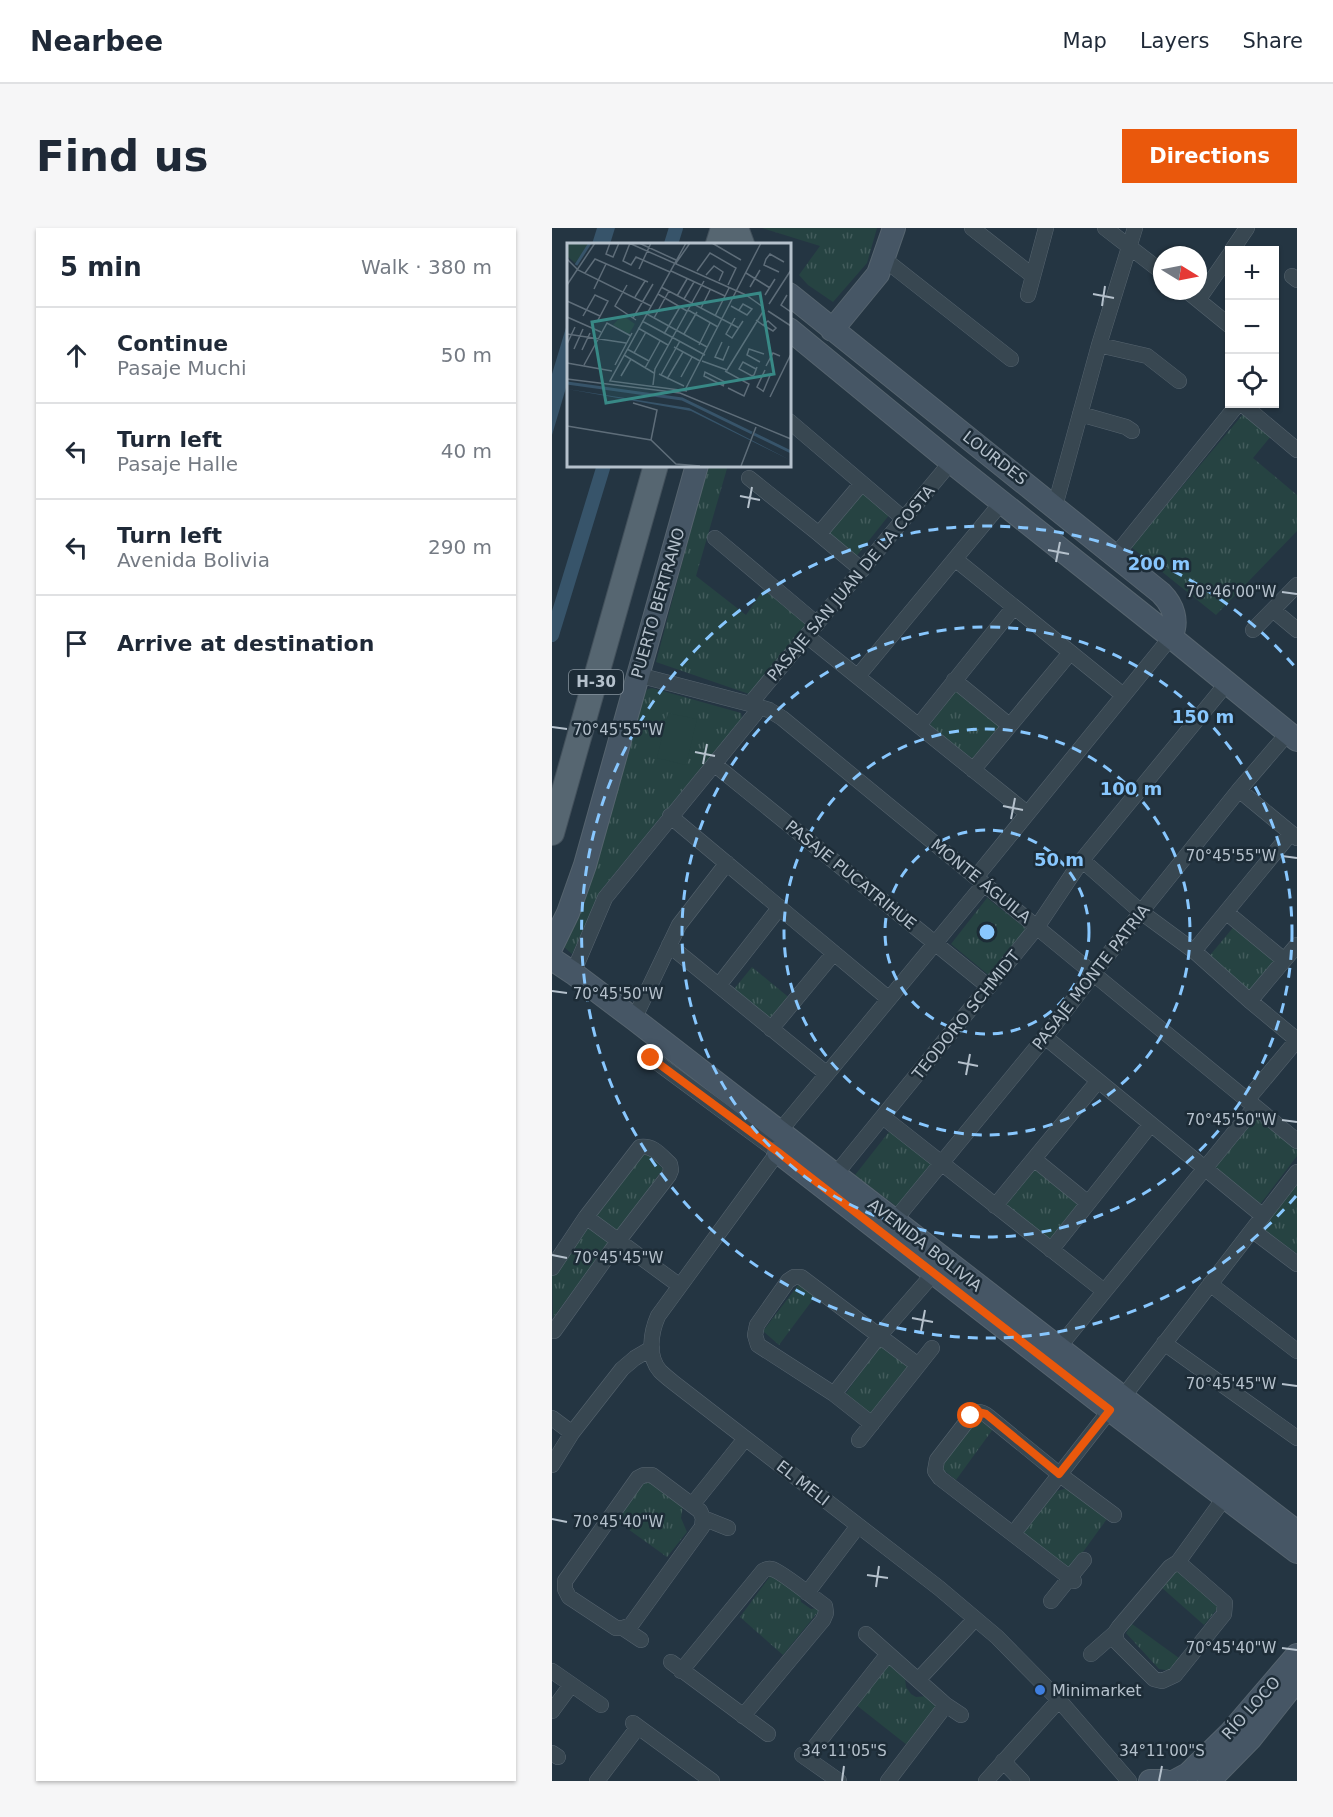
<!DOCTYPE html>
<meta charset="utf-8">
<style>
:root{--surface:#fff;--page:#f6f6f7;--text:#1f2937;--muted:#747a83;--line:#e0e1e3;--accent:#ea580c}
body{margin:0;font-family:"DejaVu Sans",sans-serif;background:var(--page);color:var(--text)}
.controls{position:absolute;right:18px;top:18px;display:grid;overflow:hidden;border-radius:0px;box-shadow:0 2px 4px #0004}
.controls button{width:54px;height:54px;display:grid;place-items:center;padding:0;border:0;border-bottom:2px solid var(--line);background:var(--surface);color:var(--text);font:30px sans-serif}
.compass{position:absolute;left:601px;top:18px;width:54px;height:54px;border-radius:50%;background:var(--surface);box-shadow:0 2px 4px #0004;rotate:100deg}
.stop{position:absolute;width:18px;height:18px;margin:-14px;border:4px solid #ea580c;border-radius:50%;background:#fff}
.stop.end{background:#ea580c;border-color:#fff;box-shadow:0 2px 6px #0008}
.list{margin:0;padding:0;list-style:none}
h2{display:flex;justify-content:space-between;align-items:center;height:78px;margin:0;padding:0 24px;font-size:26px}
h2 small{font-size:20px;font-weight:400;color:var(--muted)}
.list li{display:grid;grid-template-columns:39px 1fr auto;gap:18px;align-items:center;box-sizing:border-box;height:96px;padding:0 24px;border-top:2px solid var(--line)}
.list b{display:block;font-size:22px;white-space:nowrap}
.list p{margin:0;font-size:20px;white-space:nowrap;color:var(--muted)}
.list em{font-size:20px;font-style:normal;color:var(--muted)}
.icon{flex:none;width:33px;height:33px;fill:none;stroke:currentColor;stroke-width:2;stroke-linecap:round;stroke-linejoin:round}
.map{position:relative;flex:none;width:745px;height:1553px;overflow:hidden;border-radius:0px}
header{display:flex;align-items:center;gap:36px;box-sizing:border-box;height:84px;padding:0 30px;background:var(--surface);border-bottom:2px solid var(--line)}
header strong{font-size:28px}
nav{display:flex;gap:33px;margin-inline-start:auto;font-size:21px}
.intro{display:flex;align-items:center;justify-content:space-between;box-sizing:border-box;height:144px;padding:0 36px}
h1{margin:0;font-size:42px}
.button{padding:15px 27px;border-radius:0px;background:var(--accent);color:#fff;font-size:21px;font-weight:700}
main{display:flex;gap:36px;padding:0 36px}
aside{flex:1;background:var(--surface);border-radius:0px;box-shadow:0 2px 4px #0004}
.map>svg:first-child{display:block}
.grass{fill:url(#grass-tufts)}
.pitch{fill:#264342}
.water{fill:#37546a}
.lines{fill:none;stroke-linecap:round;stroke-linejoin:round}
.canal{stroke:#37546a;stroke-width:14}
.street-casing{stroke:#56646f;stroke-width:16}
.secondary-casing{stroke:#56646f;stroke-width:24}
.primary-casing{stroke:#42505b;stroke-width:26}
.street{stroke:#384751;stroke-width:15}
.secondary{stroke:#465665;stroke-width:22}
.primary{stroke:#566671;stroke-width:24}
.route{stroke:#ea580c;stroke-width:8}
.ticks{fill:none;stroke:#b5c1cc;stroke-width:2}
.ring{fill:none;stroke:#88c7fe;stroke-width:3;stroke-dasharray:10 8}
.shop-dot{fill:#3f7fe0;stroke:#1d2c37;stroke-width:2}
.labels{text-anchor:middle;dominant-baseline:central;stroke-width:5;stroke-linejoin:round;paint-order:stroke}
.shield{fill:#1d2c37;stroke:#87949f;stroke-width:1.5}
.shield-label{font-size:15px;font-weight:bold;fill:#b5c1cc}
.street-label{font-size:16px;fill:#b5c1cc;stroke:#1d2c37}
.poi-label{font-size:16px;fill:#b5c1cc;stroke:#1d2c37;text-anchor:start}
.inset-river{fill:none;stroke:#37546a;stroke-width:3}
.inset-road{fill:none;stroke:#5e6d79;stroke-width:1.5}
.view{fill:#388986;fill-opacity:0.15;stroke:#388986;stroke-width:3}
.inset-edge{fill:none;stroke:#b5c1cc;stroke-width:3}
.ticks-label{font-size:15px;text-anchor:middle;fill:#b5c1cc;stroke:#1d2c37;stroke-width:5;stroke-linejoin:round;paint-order:stroke}
.centre{fill:#88c7fe;stroke:#1d2c37;stroke-width:3}
.ring-label{font-size:18px;text-anchor:middle;font-weight:bold;fill:#88c7fe;stroke:#1d2c37;stroke-width:5;stroke-linejoin:round;paint-order:stroke}
</style>
<header>
<strong>Nearbee</strong>
<nav><a>Map</a><a>Layers</a><a>Share</a></nav>
</header>
<div class="intro"><h1>Find us</h1><a class="button">Directions</a></div>
<main>
<aside>
<h2>5 min<small>Walk · 380 m</small></h2>
<ul class="list">
<li><svg class="icon" aria-label="ahead" viewBox="0 0 24 24"><path d="M12 20V5M6 11l6-6 6 6"/></svg><div><b>Continue</b><p>Pasaje Muchi</p></div><em>50 m</em></li>
<li><svg class="icon" aria-label="left" viewBox="0 0 24 24"><path d="M17 20v-9H6M10 6l-5 5 5 5"/></svg><div><b>Turn left</b><p>Pasaje Halle</p></div><em>40 m</em></li>
<li><svg class="icon" aria-label="left" viewBox="0 0 24 24"><path d="M17 20v-9H6M10 6l-5 5 5 5"/></svg><div><b>Turn left</b><p>Avenida Bolivia</p></div><em>290 m</em></li>
<li><svg class="icon" aria-label="arrive" viewBox="0 0 24 24"><path d="M6 21V4h12l-3 4 3 4H6"/></svg><div><b>Arrive at destination</b></div></li>
</ul>
</aside>
<div class="map">
<svg width="745" height="1553" viewBox="0 0 745 1553">
<defs>
<pattern id="grass-tufts" width="24" height="20" patternUnits="userSpaceOnUse" patternTransform="scale(1.5)"><rect width="24" height="20" fill="#264342"/><path d="M3 7l-1-3M5 7V3M7 7l1-3M15 17l-1-3M17 17v-4M19 17l1-3" fill="none" stroke="#435c5c"/></pattern>
</defs>
<rect width="100%" height="100%" fill="#243542"/>
<!-- grass -->
<path class="grass" d="M210,0h115l-10,35 -34,39 -25,-17 -9,-10 21,-29z
M692,185l27,23 -18,22 44,37v36l-81,84 -85,-68z
M156,237h20l-32,111 50,39 19,-28 43,37 -59,70 -93,-32z
M309,262l29,24 -35,44 -30,-24z
M100,460l89,25 1,5 -140,171 -30,65 -8,-7 35,-90 46,-165 3,-3z
M405,460l46,43 -26,31 -48,-36z
M435,670l41,32 -37,47 -40,-33z
M684,696l41,35 -29,35 -42,-34z
M200,739l40,33 -15,23 -43,-34z
M703,888l42,34v6l-39,51 -46,-38z
M340,900l46,37 -38,44 -45,-34z
M91,921l20,20 -110,149 -1,-43z
M484,941l42,36 -29,35 -45,-36z
M745,951v75l-36,-27z
M250,1052l15,14 -38,51 -16,-14z
M331,1113l30,22 -43,54 -26,-21z
M426,1189l15,12 -37,51 -15,-12z
M92,1251l39,27 -2,12 6,14 -20,25 -53,-38z
M519,1259l38,29 -39,54 -49,-36 36,-43z
M627,1341l43,34 -18,22 -43,-38z
M222,1343l25,20 2,11 10,7 11,-2 -39,48 -43,-38z
M580,1396l47,34 -7,13 -13,-2 -33,-36z
M334,1433l19,17 1,9 5,7 5,3 12,-1 11,10 -32,39 -52,-41z"/>
<!-- pitch -->
<path class="pitch" d="M116,485l29,6 -11,46 -29,-7z"/>
<!-- water -->
<path class="water" d="M45,0h18l-5,16h-18z
M16,93v60l-16,54v-61z"/>
<g class="lines">
<!-- canal -->
<path class="canal" d="M119,16l5,-16
M0,407l52,-170"/>
<defs>
<path id="street" d="M420,0l61,48
M553,0l57,44
M680,22l15,-22
M332,31l127,100
M740,48l5,4
M635,63l43,35
M476,67l18,-67
M646,72l32,-46
M547,117l48,11 32,25
M690,176l55,46
M528,186l46,13 6,4
M237,193l115,98
M197,250l70,56 43,36
M503,278l44,-161 36,-117
M267,306l43,-51
M163,310l102,86
M563,328l123,-152
M403,331l168,136
M721,382l24,20
M701,402l44,-45
M255,408l220,177
M86,447l112,29 19,6 13,8 515,423
M306,448l144,-174
M402,452l55,45
M198,476l201,-242
M367,497l95,-118
M162,536l275,223
M421,542l97,-117
M687,562l58,48
M118,588l219,183
M530,632l59,52 53,39 56,50 47,39
M424,649l195,-240
M674,684l58,48
M117,717l158,129
M642,723l97,-118
M21,745l32,-75 150,-184 4,-7
M167,757l61,-78
M698,773l47,-56
M82,791l45,-94 48,-62
M219,801l63,-76
M493,809l218,179
M99,830l127,94 -120,164c-7,16 -11,40 2,55 4,4 9,8 14,12l265,205 58,49 62,63 70,81
M695,872l50,-60
M331,889l221,174
M227,904l205,-248
M482,931l54,44
M279,952l206,-253 45,-67 145,-177
M443,978l103,-125
M34,989l94,69
M342,993l151,-184 96,-125 98,-122 49,-57
M700,1002l45,34
M499,1022l100,-126
M0,1040l34,-51 54,-70c14,-2 21,9 30,17l1,6 -2,5 -50,65 -65,91 -2,-2
M658,1056l87,67
M612,1115l133,95
M507,1119l196,-240
M282,1166l46,-59 54,-62
M0,1190l20,15
M320,1196l-38,-30 -76,-49 -3,-10 2,-10 31,-44 6,-4h7l117,88
M307,1212l73,-92
M0,1237l20,-32 50,-64 13,-11 17,-10
M140,1277l53,-66
M151,1290l25,10
M461,1306l97,-124 13,-13 174,-225
M626,1334l47,41 -1,11 -49,61 -13,6 -8,-2 -37,-37 -2,-9 4,-6 51,-60 8,-5 47,-65
M522,1353l-134,-103 -5,-7 2,-11 34,-44c6,-6 12,-4 18,1l70,57 55,41
M255,1365l51,-67
M499,1373l33,-41
M71,1400l8,-3 71,-98 1,-9 -3,-7 -48,-36h-8l-6,3 -73,103v8l4,8 47,31h7l18,12
M314,1406l80,71 15,10
M539,1426l24,-21
M119,1434l97,72
M0,1443l49,34
M129,1443l82,-100c4,-2 4,-3 9,-2 9,2 43,30 53,37l1,7 -3,7 -80,96
M366,1452l57,-61
M0,1483l19,-26
M81,1495l79,58
M0,1525l6,4
M250,1527l37,26
M254,1530l82,-104
M451,1533l19,20
M45,1553l41,-54
M336,1553l58,-76
M434,1553l73,-81"/>
<path id="secondary" d="M237,66l372,299c12,12 18,28 10,44
M237,101l162,133 220,175 126,103
M280,102l46,-56 16,-46
M0,718l16,-33 17,-48 112,-400
M0,731l21,14 61,46 663,513
M226,924l332,258 187,142
M598,1553h15
M623,1553l13,-7 43,-42 66,-77
M657,1553l42,-43 46,-58"/>
<path id="primary" d="M184,0l6,16
M166,16l5,-16
M0,605l104,-368"/>
</defs>
<!-- street casing -->
<use href="#street" class="street-casing"/>
<!-- secondary casing -->
<use href="#secondary" class="secondary-casing"/>
<!-- primary casing -->
<use href="#primary" class="primary-casing"/>
<!-- street -->
<use href="#street" class="street"/>
<!-- secondary -->
<use href="#secondary" class="secondary"/>
<!-- primary -->
<use href="#primary" class="primary"/>
</g>
<g class="lines">
<!-- route -->
<path class="route" d="M99,830l127,94 332,258 -51,64 -73,-60 -8,-2 -7,4"/>
</g>
<!-- ticks -->
<path class="ticks" d="M541,66l21,4M550,78l3,-20M188,268l20,4M196,280l4,-21M496,322l21,4M504,334l4,-20M730,364l15,2M0,499l15,2M143,524l20,4M151,536l4,-20M451,578l20,4M459,591l4,-21M730,628l15,2M0,763l15,2M406,834l20,4M414,847l4,-21M730,892l15,2M0,1027l15,3M360,1090l21,4M369,1103l4,-21M730,1156l15,2M0,1291l15,3M315,1347l21,3M324,1359l3,-21M730,1420l15,2M290,1553l2,-15M607,1553l3,-15"/>
<!-- distance rings -->
<g class="ring">
<circle cx="435" cy="704" r="102"/>
<circle cx="435" cy="704" r="203"/>
<circle cx="435" cy="704" r="305"/>
<path d="M744 968A406 406 0 1 1 744 440"/>
</g>
<!-- markers -->
<circle class="shop-dot" cx="488" cy="1462" r="6"/>
<g class="labels">
<!-- shield labels -->
<rect class="shield" x="17" y="442" width="54" height="24" rx="4.5"/>
<g class="shield-label">
<text x="44" y="454">H-30</text>
</g>
<!-- street labels -->
<g class="street-label">
<text transform="translate(443 230) rotate(38)">LOURDES</text>
<text transform="translate(299 355) rotate(-50)">PASAJE SAN JUAN DE LA COSTA</text>
<text transform="translate(106 375) rotate(-74)">PUERTO BERTRANO</text>
<text transform="translate(299 647) rotate(39)">PASAJE PUCATRIHUE</text>
<text transform="translate(429 653) rotate(39)">MONTE ÁGUILA</text>
<text transform="translate(539 749) rotate(-52)">PASAJE MONTE PATRIA</text>
<text transform="translate(414 787) rotate(-51)">TEODORO SCHMIDT</text>
<text transform="translate(373 1017) rotate(38)">AVENIDA BOLIVIA</text>
<text transform="translate(251 1255) rotate(38)">EL MELI</text>
<text transform="translate(699 1480) rotate(-48)">RÍO LOCO</text>
</g>
<!-- poi labels -->
<g class="poi-label">
<text x="500" y="1462">Minimarket</text>
</g>
</g>
<!-- overview -->
<g transform="translate(15 15)">
<rect width="224" height="224" fill="#243542"/>
<path d="M0,0h23l-15,20 -8,-7zM55,72l13,9 -6,10 -16,-9z" fill="#264342"/>
<path d="M0,146l122,19 101,52 -99,-49z" fill="#37546a"/>
<path class="inset-river" d="M9,22l14,-22M0,140l115,16 70,34M187,191l37,18"/>
<path class="inset-road" d="M43,0l-4,11 7,3 6,-14M62,0l117,52 17,12M63,0l-7,18 8,4 5,-8 34,15M72,0l37,17M119,0l-76,138 77,10M145,0l29,17M0,16l11,11 73,36M109,20l14,-20M72,26l12,-26M104,28l54,25M130,28l13,-18 26,15 -8,17M212,29l-15,-7 2,-6 4,-5 14,8M18,30l10,-14 53,23M179,30l24,15M139,32l8,-9 9,6 -4,9M0,42l28,-42M60,42l-12,21 21,14M94,44l78,41M183,44l10,-17M27,46l12,-25M91,51l29,17M198,52l10,-16M220,52l-6,10 10,7M110,53l10,-17M68,54l10,-16M117,56l10,-17M0,58l33,15M202,61l22,-34M164,63l16,9 5,-6 -9,-5 -4,6M134,65l9,-18M121,67l30,17M201,68l23,15M80,71l60,33M16,73l12,-21 13,6 -11,21M148,73l14,-28M0,74l34,15M66,75l20,-34M87,75l15,-27M168,75l-9,16 6,4 11,-17M189,77l7,5 10,6 3,-3 -8,-7 -5,4M75,78l63,34M71,85l30,17M0,91l59,9M97,91l16,-27M117,91l13,-22M155,99l-7,15 8,3 6,-14M0,101l8,-17M132,102l11,-22M107,104l26,14M7,106l9,-20M60,106l22,12M15,107l8,-17M67,110l12,-21M57,112l30,18M135,118l25,9 37,-60M193,119l-13,-7 2,-6 15,5M0,120l45,8M17,122l23,-42 24,13M48,122l17,-32M199,123l7,-13 7,3M78,125l15,-27M189,126l-13,-7 -4,7 13,7 2,-1 3,-8M158,128l24,13 -5,12 -16,-8M92,131l25,12M94,132l19,-34M54,133l10,-17M114,134l11,-20M0,136l113,14 111,46M100,136l16,-27M86,142l2,-16 49,-88M156,142l2,-3 -20,-10 -1,4 20,10M118,147l76,-147M196,148l-6,-4 8,-17M196,149l8,-19M203,154l21,-43M66,160l24,7 -6,30M0,183l84,14 25,24 24,2M174,223l15,-39"/>
<path class="view" d="M193,50l14,81 -168,29 -14,-81z"/>
<rect width="224" height="224" class="inset-edge"/>
</g>
<g class="ticks-label">
<text x="679" y="369">70°46'00"W</text>
<text x="66" y="507">70°45'55"W</text>
<text x="679" y="633">70°45'55"W</text>
<text x="66" y="771">70°45'50"W</text>
<text x="679" y="897">70°45'50"W</text>
<text x="66" y="1035">70°45'45"W</text>
<text x="679" y="1161">70°45'45"W</text>
<text x="66" y="1299">70°45'40"W</text>
<text x="679" y="1425">70°45'40"W</text>
<text x="292" y="1528">34°11'05"S</text>
<text x="610" y="1528">34°11'00"S</text>
</g>
<circle cx="435" cy="704" r="9" class="centre"/>
<g class="ring-label">
<text x="607" y="342">200 m</text>
<text x="651" y="495">150 m</text>
<text x="579" y="567">100 m</text>
<text x="507" y="638">50 m</text>
</g>
</svg>
<div class="controls">
<button>+</button>
<button>−</button>
<button><svg class="icon" aria-label="locate" viewBox="0 0 24 24"><circle cx="12" cy="12" r="6"/><path d="M12 2v4M12 18v4M2 12h4M18 12h4"/></svg></button>
</div>
<svg class="compass" viewBox="-18 -18 36 36"><path d="M0-13l5 13h-10z" fill="#e53935"/><path d="M0 13l5-13h-10z" fill="#747a83"/></svg>
<div class="stop" style="left:419px;top:1188px"></div>
<div class="stop end" style="left:99px;top:830px"></div>
</div>
</main>
